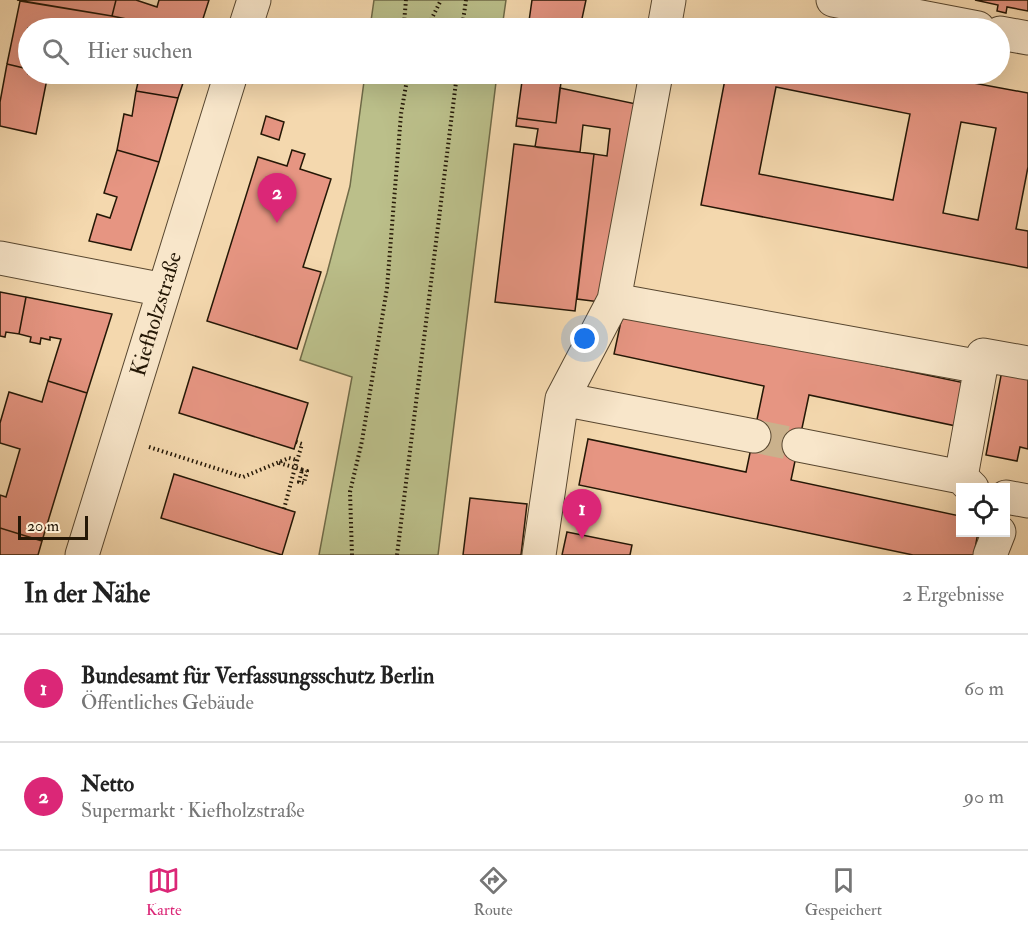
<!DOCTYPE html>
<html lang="de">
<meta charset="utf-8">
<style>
:root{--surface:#fff;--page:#f6f6f6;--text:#222;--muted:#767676;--line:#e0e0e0;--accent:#db2777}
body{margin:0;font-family:"IM FELL Double Pica",serif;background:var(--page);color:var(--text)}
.controls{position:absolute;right:18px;bottom:18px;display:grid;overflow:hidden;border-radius:0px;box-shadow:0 6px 24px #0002}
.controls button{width:54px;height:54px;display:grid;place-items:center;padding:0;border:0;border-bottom:2px solid var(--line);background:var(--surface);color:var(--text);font:30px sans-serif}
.scale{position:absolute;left:18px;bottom:15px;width:70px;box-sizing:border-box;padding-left:6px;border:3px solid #241706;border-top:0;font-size:16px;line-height:21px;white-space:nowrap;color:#241706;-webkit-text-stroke:4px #f8e6ca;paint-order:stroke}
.you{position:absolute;left:585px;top:339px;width:21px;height:21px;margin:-15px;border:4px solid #fff;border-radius:50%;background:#1a73e8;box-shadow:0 0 0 9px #1a73e833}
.badge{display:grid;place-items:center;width:39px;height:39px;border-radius:50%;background:var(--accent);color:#fff;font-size:20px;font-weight:700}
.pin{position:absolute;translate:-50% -50px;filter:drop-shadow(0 2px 3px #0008)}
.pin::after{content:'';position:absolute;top:32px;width:21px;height:18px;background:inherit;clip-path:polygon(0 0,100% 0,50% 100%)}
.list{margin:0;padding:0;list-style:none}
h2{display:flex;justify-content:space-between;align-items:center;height:78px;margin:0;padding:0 24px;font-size:26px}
h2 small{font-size:20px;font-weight:400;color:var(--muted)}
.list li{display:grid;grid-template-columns:39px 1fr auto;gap:18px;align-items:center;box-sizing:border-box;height:108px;padding:0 24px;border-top:2px solid var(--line)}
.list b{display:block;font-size:22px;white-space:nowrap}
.list p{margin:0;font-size:20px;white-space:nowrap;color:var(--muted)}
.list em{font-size:20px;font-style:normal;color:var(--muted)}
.icon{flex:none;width:33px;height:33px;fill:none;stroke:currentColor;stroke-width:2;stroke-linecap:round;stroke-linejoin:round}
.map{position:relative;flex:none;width:1028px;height:555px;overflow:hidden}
.search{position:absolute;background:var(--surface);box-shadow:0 6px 24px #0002;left:18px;right:18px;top:18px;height:66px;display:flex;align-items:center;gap:15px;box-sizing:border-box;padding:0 21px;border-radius:33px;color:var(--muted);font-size:22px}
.sheet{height:294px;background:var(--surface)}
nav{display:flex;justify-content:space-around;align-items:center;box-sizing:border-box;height:84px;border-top:2px solid var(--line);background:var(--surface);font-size:16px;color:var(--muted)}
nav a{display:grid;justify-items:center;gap:3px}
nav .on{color:var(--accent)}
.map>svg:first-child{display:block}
.green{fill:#bbbf8a;stroke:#706b48;stroke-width:1.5}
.building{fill:#e69582;stroke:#241706;stroke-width:1.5;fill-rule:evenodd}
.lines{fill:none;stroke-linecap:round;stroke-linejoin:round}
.minor-tunnel{stroke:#cab18c;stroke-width:33;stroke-dasharray:33 16;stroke-linecap:butt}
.minor-casing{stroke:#584730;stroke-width:35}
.path{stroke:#241706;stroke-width:4;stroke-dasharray:1.5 3;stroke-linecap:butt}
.minor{stroke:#f8e6ca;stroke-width:33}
.path-bridge{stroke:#241706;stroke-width:4;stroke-dasharray:1.5 3;stroke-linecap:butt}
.labels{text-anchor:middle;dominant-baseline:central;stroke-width:4.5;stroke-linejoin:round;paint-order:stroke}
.street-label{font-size:22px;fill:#241706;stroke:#f8e6ca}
</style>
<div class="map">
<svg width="1028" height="555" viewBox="0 0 1028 555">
<rect width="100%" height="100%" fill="#f4d8ae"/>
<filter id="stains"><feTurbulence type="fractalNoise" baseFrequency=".00333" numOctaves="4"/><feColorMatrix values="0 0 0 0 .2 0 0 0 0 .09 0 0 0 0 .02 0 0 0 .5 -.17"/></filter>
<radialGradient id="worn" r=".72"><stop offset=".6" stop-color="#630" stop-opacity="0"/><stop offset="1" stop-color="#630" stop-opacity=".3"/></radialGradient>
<!-- green -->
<path class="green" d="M374,0h132l-4,28h-132z
M365,74h132l-59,481h-119l33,-178 -52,-17 27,-87 23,-87z"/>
<!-- building -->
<path class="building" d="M17,0h99l-4,16z
M116,0h20l21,7 2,-7h50l-9,28h-30l-58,-12z
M532,0h54l-6,28h-52z
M975,0h53v11l-21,-4 -1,6 -9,-2 1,-6z
M20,1l92,15 58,12h-108l-6,-1 -1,1h-27v41l-21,-5z
M7,64l21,5v5h20l-12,60 -36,-8v-24z
M140,74h46l-8,24 -42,-7z
M523,74h39l-6,49 -39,-5z
M726,74h199l103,19v74l-12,62 12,2v37l-327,-63zM776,87l134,27 -17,86 -134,-26zM961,122l35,6 -18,92 -35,-7z
M560,88l81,17 -41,197 -23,-3 17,-145 13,2 3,-27 -27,-4 -3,27 -45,-5 3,-18 -22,-3 1,-8 39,5z
M136,91l42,7 -19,64 -42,-12 7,-36 8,2z
M266,116l18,6 -5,18 -18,-6z
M514,144l80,10 -19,157 -80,-9z
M117,150l42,12 -28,88 -42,-9 8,-27 13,4 7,-21 -13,-4z
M292,150l13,4 -5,15 31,10 -28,88 18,5 -24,77 -90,-28 51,-164 29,9z
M0,292l26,5 -7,37 -13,-2 -1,5 -5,-1z
M26,297l86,17 -25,79 -39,-12 13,-42 -11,-2v3l-9,-2 -1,6 -10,-2 1,-5 -12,-3z
M623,312l342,71 -9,43 -147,-31 -18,85 169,36v16h18l-4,23h-61l-334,-70 9,-46 158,33 18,-86 -150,-32z
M1003,365l25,4v80l-8,-2 -3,14 -31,-6z
M193,367l115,36 -14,46 -115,-36z
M48,381l39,12 -45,148 -42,-13v-33l6,2 14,-48 -20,-6v-20l9,-31 33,10z
M174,474l121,38 -13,43 -121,-37z
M470,498l57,6 -6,51h-58z
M0,528l42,13 -4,14h-38z
M567,532l65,13 -2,10h-68z"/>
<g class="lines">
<!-- minor-tunnel -->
<path class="minor-tunnel" d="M754,436l45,9"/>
<defs>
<path id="minor" d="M833,0l145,28
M245,28l9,-28
M664,28l5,-28
M1000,33l28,5
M0,258l164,32
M614,300l42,-226
M562,399l192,37
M799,445l162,32 11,11
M961,477l22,-122 45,8
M1006,497l22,4
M82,555l149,-481
M539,555l23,-156 52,-99 367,67
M990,555l9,-23"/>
</defs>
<!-- minor casing -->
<use href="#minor" class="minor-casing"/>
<!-- path -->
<path class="path" d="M405,28l-1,-5 2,-23
M427,28l14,-28
M462,28l4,-28
M149,447l94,30 46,-19 8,2
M279,463l25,7
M302,470l5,1 -3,12 -5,-1z
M352,555l-2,-63 12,-51 25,-153 14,-174 7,-40
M397,555l60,-481"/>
<!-- minor -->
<use href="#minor" class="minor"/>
<!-- path-bridge -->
<path class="path-bridge" d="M296,442l6,2 -5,17
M284,509l13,-49"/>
</g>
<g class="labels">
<!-- street labels -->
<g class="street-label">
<text transform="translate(156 314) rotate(-73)">Kiefholzstraße</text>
</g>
</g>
<rect width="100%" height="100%" filter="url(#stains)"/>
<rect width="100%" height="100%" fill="url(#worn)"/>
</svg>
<div class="controls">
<button><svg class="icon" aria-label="locate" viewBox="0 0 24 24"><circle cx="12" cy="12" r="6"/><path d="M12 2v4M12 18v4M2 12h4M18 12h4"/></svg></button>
</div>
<div class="scale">20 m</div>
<div class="you"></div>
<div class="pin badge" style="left:582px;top:539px">1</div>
<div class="pin badge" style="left:277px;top:223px">2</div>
<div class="search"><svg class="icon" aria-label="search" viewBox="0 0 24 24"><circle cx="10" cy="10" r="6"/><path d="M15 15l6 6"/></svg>Hier suchen</div>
</div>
<section class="sheet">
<h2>In der Nähe<small>2 Ergebnisse</small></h2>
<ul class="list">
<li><span class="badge">1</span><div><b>Bundesamt für Verfassungsschutz Berlin</b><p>Öffentliches Gebäude</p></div><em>60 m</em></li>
<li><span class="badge">2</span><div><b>Netto</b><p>Supermarkt · Kiefholzstraße</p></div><em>90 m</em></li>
</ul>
</section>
<nav>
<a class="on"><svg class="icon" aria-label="map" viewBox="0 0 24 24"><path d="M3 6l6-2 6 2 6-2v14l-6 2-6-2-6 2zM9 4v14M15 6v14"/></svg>Karte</a>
<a><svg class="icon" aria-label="directions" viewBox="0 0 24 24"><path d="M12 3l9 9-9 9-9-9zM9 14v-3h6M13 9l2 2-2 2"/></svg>Route</a>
<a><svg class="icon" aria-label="saved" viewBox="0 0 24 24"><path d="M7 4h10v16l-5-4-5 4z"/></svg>Gespeichert</a>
</nav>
